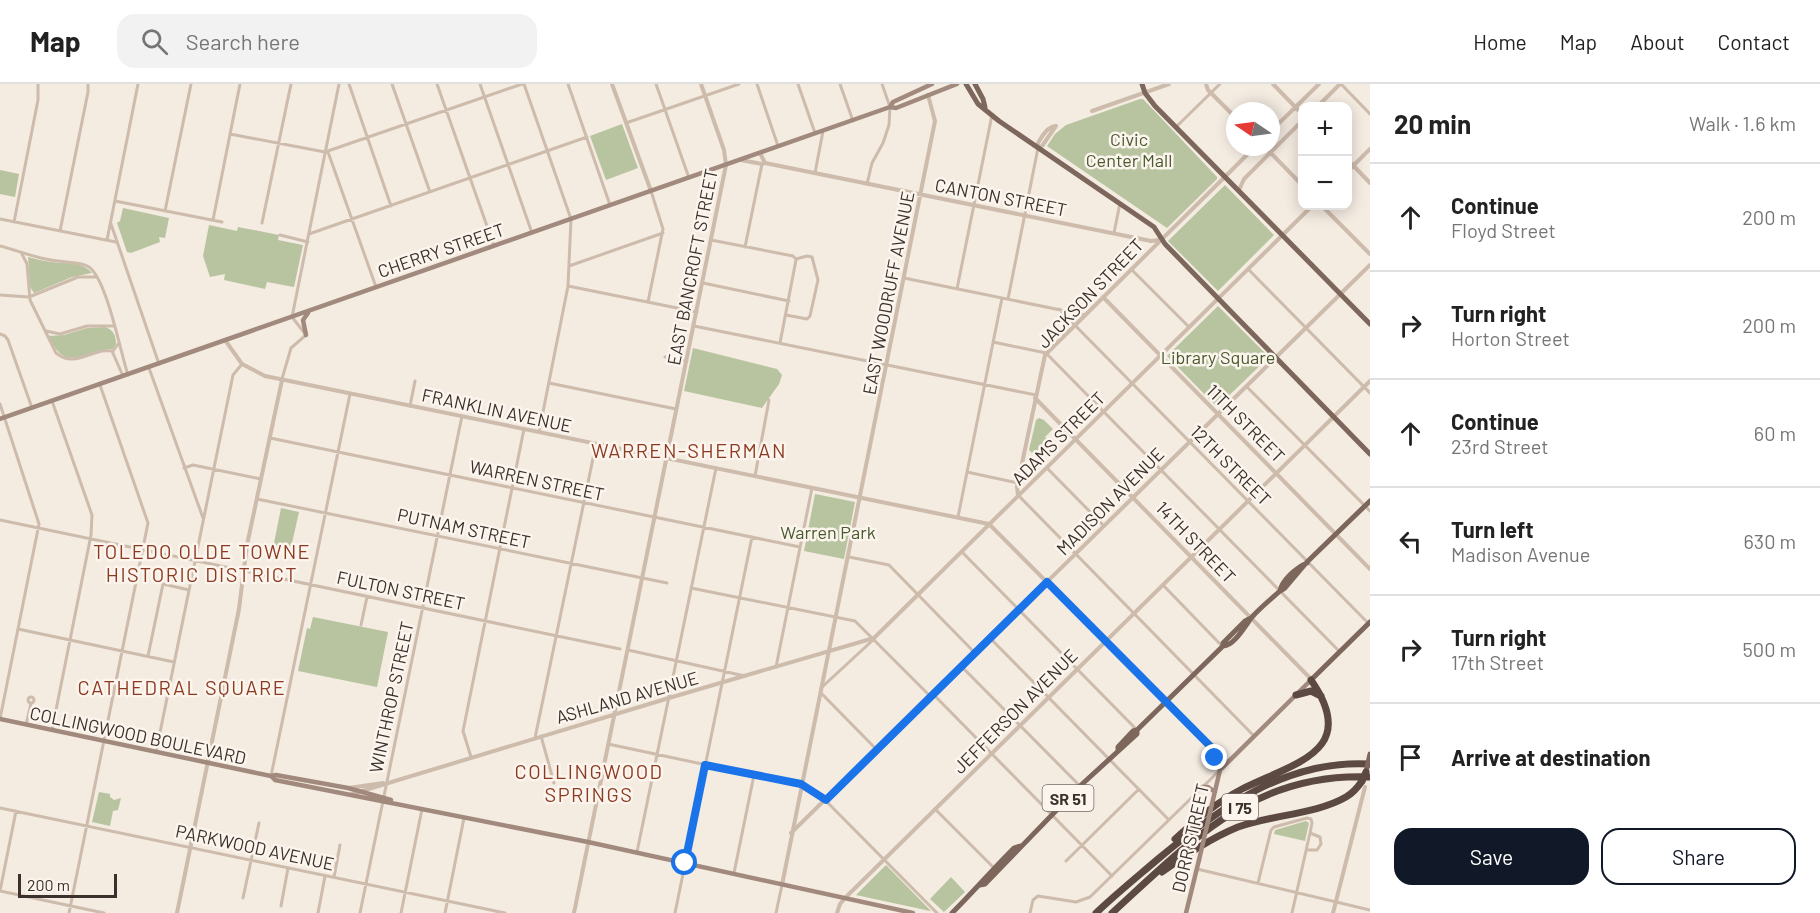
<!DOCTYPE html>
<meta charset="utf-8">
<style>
:root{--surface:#fff;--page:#f2f2f2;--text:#222;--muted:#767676;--line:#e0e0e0;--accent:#111827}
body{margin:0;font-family:Barlow,sans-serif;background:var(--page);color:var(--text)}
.controls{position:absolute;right:18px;top:18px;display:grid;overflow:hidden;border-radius:12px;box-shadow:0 3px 15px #0003}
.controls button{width:54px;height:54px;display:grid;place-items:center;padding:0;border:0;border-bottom:2px solid var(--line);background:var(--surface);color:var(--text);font:30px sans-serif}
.compass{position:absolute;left:1226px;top:18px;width:54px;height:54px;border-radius:50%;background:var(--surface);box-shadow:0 3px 15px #0003;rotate:283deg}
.scale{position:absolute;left:18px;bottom:15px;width:99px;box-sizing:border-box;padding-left:6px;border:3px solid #3b302b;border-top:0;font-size:16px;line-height:21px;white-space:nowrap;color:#3b302b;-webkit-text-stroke:4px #fbf5ee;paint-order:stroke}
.stop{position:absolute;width:18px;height:18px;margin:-14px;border:4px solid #1a73e8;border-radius:50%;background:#fff}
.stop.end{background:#1a73e8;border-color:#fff;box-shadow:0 2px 6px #0008}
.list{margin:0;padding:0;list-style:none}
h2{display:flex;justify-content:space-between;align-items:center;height:78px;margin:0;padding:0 24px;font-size:26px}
h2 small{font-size:20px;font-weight:400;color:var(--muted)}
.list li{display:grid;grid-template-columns:39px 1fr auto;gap:18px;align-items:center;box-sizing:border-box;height:108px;padding:0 24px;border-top:2px solid var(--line)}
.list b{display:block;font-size:22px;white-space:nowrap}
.list p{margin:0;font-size:20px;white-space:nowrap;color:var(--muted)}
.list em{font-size:20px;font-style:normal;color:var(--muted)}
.actions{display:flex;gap:12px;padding:18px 24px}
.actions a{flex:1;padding:14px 0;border:2px solid var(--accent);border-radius:18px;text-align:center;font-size:21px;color:var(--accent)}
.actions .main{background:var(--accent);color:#fff}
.icon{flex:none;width:33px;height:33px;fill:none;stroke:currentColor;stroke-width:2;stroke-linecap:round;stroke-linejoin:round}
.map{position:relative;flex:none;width:1370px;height:829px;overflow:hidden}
header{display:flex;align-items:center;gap:36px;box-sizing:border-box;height:84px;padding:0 30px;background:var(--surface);border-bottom:2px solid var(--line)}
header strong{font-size:28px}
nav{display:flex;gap:33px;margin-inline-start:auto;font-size:21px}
.search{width:420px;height:54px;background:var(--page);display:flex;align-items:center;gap:15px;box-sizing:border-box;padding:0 21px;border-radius:18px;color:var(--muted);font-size:22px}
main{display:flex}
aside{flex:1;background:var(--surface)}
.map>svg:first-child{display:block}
.green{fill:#b8c4a0}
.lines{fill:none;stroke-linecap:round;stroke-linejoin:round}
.minor{stroke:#cdbbac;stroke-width:3}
.tertiary{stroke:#cdbbac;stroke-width:4}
.secondary{stroke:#a18a7d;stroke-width:4.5}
.primary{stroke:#7d675c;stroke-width:5}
.motorway{stroke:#5c4a42;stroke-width:7}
.secondary-bridge{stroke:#a18a7d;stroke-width:4.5}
.primary-bridge{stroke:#7d675c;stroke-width:5}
.motorway-bridge{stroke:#5c4a42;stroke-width:7}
.route{stroke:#1a73e8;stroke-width:8}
.labels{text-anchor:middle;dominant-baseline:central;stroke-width:5;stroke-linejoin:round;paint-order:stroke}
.shield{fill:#fbf5ee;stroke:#756b66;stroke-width:1.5}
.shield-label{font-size:16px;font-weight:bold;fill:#3b302b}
.park-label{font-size:18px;fill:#4a5a2e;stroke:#fbf5ee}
.street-label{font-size:18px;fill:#3b302b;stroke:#fbf5ee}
.neighbourhood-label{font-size:20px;letter-spacing:1.5px;fill:#8c3b22;stroke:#fbf5ee}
</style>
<header>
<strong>Map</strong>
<div class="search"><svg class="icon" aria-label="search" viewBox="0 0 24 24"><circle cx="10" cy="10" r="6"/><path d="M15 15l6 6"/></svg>Search here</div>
<nav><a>Home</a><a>Map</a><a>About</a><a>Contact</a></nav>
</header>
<main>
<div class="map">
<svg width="1370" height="829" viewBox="0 0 1370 829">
<rect width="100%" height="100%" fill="#f4ebe1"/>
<!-- green -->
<path class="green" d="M1140,15h3l74,78v2l-50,49 -120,-82 8,-12 11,-9z
M622,40l16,44 -32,12 -16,-44z
M0,86l19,4 -4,23 -15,-3z
M1225,101l49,50 -56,56 -50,-50z
M123,124l46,10 -4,20 -6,-1 1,5 -29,11 -4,-1 -10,-29 3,-2z
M209,141l28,6 1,-4 41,8 -1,5 25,5 -9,42 -27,-5 -2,7 -41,-9 1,-6 -15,3 -7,-21z
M28,173c8,2 15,4 23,5 14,2 32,-1 41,11l-20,4 -38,16 -4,-6z
M1218,222l51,51 -52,50 -50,-51z
M105,243c9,3 11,9 11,17l-3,5c-32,1 -46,26 -65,-13l16,-1 23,-7z
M693,264l84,21 5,6 -3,9 -17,24 -78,-17z
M1039,334l5,2 9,9 -8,8 2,2 -13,16 -5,-5 7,-30z
M815,410l40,8 -11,57 -40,-8z
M281,424l18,4 -9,40 -17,-4z
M313,533l75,15 -11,55 -79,-16 9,-43 3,1z
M99,708l11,2v3l4,3 7,-2 -3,12 -5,1 -3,15 -18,-4z
M1306,737l3,2 -4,18 -31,-7 1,-4z
M886,781l45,46h-1l-74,-16z
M951,793l14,15 -21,20 -14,-13z"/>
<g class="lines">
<!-- minor -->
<path class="minor" d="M349,0l42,122
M392,0l38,108
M437,0l57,162
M480,0l52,149
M524,0l47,135 -3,67 -29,146
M568,0l42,121
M656,0l33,94
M757,0l21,62
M798,0l17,49
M840,0l13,37
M1341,0l29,30
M626,39l113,-39
M1176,43l44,-43
M230,50l95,18 197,-68
M328,68l48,135
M815,89l8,-42
M867,100l5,-21 11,-20 6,-18 1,-18 -8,-23
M115,117l107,21
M165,127l26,-127
M0,135l116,23
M213,136l27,-136
M14,138l24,-122v-16
M262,139l29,-139
M111,140l48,140
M60,147l28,-139v-8
M1114,149l6,-30
M309,150l278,-97
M280,151l28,7
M107,156l31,-156
M711,156l82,16 3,3
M0,162c23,6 43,15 67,16 8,1 16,1 22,5 18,13 31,84 39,108
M745,163l17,-83
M22,170l5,10 3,36 26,53c15,12 27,3 42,-1 5,-2 10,-1 15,-1l5,-7
M569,182l94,-33
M1131,185l58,58
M1248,185l122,124
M904,194l181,37
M703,199l86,18
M568,202l129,26
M957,205l35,-174
M0,211l29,2 49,-20h18
M1008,215l30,-151
M648,218l15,-73 -12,-38
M1059,225l309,314
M786,231l21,4 3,-3 8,-36 -6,-23 -5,-1 -11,3
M694,242l342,69
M46,247l14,3 27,-8h27
M0,250l5,2 3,4 24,68
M993,258l53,11 293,298
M780,259l16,-83
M112,267l11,25
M665,273l22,4
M149,284l54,150
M282,295l9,-31 15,-13 -14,-18 47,-233
M549,299l127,26
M1247,303l123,124
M52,317l40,114 -1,20 -39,195
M0,320l39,120 -39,195
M410,322l5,-25
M270,354l530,109
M184,384l9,-3 68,14
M1047,384l57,58
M967,388l51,11
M755,392l14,-76
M1019,412l235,240
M257,415l410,84
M958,433l44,-219
M0,436l620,129
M962,468l174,177
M849,473l40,8 86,88
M1163,501l58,60
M691,504l164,33 76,76
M361,541l6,-28
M18,545l156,33
M990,554l179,182
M628,566l117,26
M148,572l15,-72 26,6
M961,582l119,120
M776,583l36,-179
M821,604l52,-48
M821,609l56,57
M933,610l179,182
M28 616a3 3 0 1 1 6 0a3 3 0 1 1-6 0Z
M26,641l5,-22
M541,652l13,47
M535,654l61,-294
M608,660l193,41
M156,668l77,-377 9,-11
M471,673l-8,-26 61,-302
M271,692l79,-382
M802,701l24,14
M825,716l112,113
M0,724l505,105
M935,725l59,59
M16,727l-16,80 104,22
M1307,766h10l4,-6 -1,-7 -10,-4
M637,768l79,-384
M1066,777l73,-72
M1197,785l173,41
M734,789l20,-98
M334,793l6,-32
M1258,799l13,-53 3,-3 33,-9 4,1 1,4 -2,10 -18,80
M243,814l16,-75
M281,822l7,-38
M69,829l79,-390 -48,-138
M318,829l7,-37
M360,829l102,-497
M401,829l21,-104
M445,829l19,-95
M675,829l77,-376
M776,829l6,-28
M1030,829l3,-13 5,-4 38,6 14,-5 129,-126"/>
<!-- tertiary -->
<path class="tertiary" d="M612,0l39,107
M1206,0l2,6 27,27
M1273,0l29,30
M1318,22l22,-22
M1092,27l77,-27
M1271,47l48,-47
M1265,63l37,38
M1038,64v-5c4,-7 10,-17 18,-17
M1038,64l4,-2 14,-20
M760,69l5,10
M741,76l21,4 3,-1 386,78 9,-1
M1348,76l22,23
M1348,87l22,-22
M1239,106l5,-11 58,-58
M1322,122l48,48
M1103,213l267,272
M225,256l17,24 23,12 724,148 177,178
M1035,314l276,281
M1018,411l-1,-8 28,-132 210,-208
M349,704l34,-5
M352,710l317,-96 205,-60 438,-432
M791,749l579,-568
M782,801l153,-764 -7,-26
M177,829l62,-304 8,-64 35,-165
M574,829l152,-748 -2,-15 -23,-66
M837,829l3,-9 5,-6 525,-517
M1333,829l32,-126"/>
<!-- secondary -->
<path class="secondary" d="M890,23l3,-5 39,-18
M306,251l-3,-15 5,-7
M0,335l890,-312 6,1 61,-24
M1166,618l61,61
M0,635l271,57 4,4 313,62 325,71
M1212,666l8,20
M1220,686l91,-90
M271,692l5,-1 72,13 43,12
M1202,703h6l7,5
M1212,720l8,-34
M1186,829l13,-53"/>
<!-- primary -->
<path class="primary" d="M966,0l12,20 21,17 155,106 11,17 205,210
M975,0l8,15 2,8
M1142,0l3,9 10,13 215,218
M1280,507c2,-11 17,-24 27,-28
M1223,562c11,0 22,-20 29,-29 8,-9 19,-18 28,-26l5,-3 22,-26 63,-61
M1311,596l59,-58
M1118,666v-3l15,-16 4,-1
M980,801l5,-1 95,-98 57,-52v-4l86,-84v-3l22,-22 6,-3
M952,829c22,-22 40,-43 62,-65l6,-2"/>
<!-- motorway -->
<path class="motorway" d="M1296,611l15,-4 10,5
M1175,755c21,-19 42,-37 67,-50 51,-26 119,-37 69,-109
M1162,788c24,-17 49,-34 76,-45 33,-12 79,-13 108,-30 7,-4 12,-10 16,-16
M1096,829c20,-19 41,-36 62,-54 61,-51 129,-100 212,-95
M1112,829c79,-72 142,-141 258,-136"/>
<!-- secondary-bridge -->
<path class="secondary-bridge" d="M1199,776l13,-56"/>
<!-- primary-bridge -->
<path class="primary-bridge" d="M1366,688l4,-18"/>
<!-- motorway-bridge -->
<path class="motorway-bridge" d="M1362,697l4,-9"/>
</g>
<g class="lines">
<!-- route -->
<path class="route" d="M685,779l20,-98 96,19 25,16 221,-218 163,164 5,12"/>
</g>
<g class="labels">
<!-- shield labels -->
<g class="shield">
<rect x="1042.5" y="701" width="51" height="26" rx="4.5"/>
<rect x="1222" y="710" width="36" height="26" rx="4.5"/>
</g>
<g class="shield-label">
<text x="1068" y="714">SR 51</text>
<text x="1240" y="723">I 75</text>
</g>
<!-- park labels -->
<g class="park-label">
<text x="1129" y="55">Civic<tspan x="1129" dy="21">Center Mall</tspan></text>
<text x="1218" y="273">Library Square</text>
<text x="828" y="448">Warren Park</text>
</g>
<!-- street labels -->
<g class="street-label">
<text transform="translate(1001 113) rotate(11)">CANTON STREET</text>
<text transform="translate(441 166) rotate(-19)">CHERRY STREET</text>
<text transform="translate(692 183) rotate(-79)">EAST BANCROFT STREET</text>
<text transform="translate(888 209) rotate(-79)">EAST WOODRUFF AVENUE</text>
<text transform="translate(1090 209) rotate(-46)">JACKSON STREET</text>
<text transform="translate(497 326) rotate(12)">FRANKLIN AVENUE</text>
<text transform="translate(1246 339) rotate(45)">11TH STREET</text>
<text transform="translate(1058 354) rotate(-45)">ADAMS STREET</text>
<text transform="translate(1231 381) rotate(45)">12TH STREET</text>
<text transform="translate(537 396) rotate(12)">WARREN STREET</text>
<text transform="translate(1110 417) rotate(-45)">MADISON AVENUE</text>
<text transform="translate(464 444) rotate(12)">PUTNAM STREET</text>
<text transform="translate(1196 458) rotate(46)">14TH STREET</text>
<text transform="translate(401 506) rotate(12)">FULTON STREET</text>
<text transform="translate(391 613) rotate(-78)">WINTHROP STREET</text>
<text transform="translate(627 613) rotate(-16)">ASHLAND AVENUE</text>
<text transform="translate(1015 627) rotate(-45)">JEFFERSON AVENUE</text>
<text transform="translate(138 651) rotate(12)">COLLINGWOOD BOULEVARD</text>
<text transform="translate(1190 754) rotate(-77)">DORR STREET</text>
<text transform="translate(255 763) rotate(12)">PARKWOOD AVENUE</text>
</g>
<!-- neighbourhood labels -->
<g class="neighbourhood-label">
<text x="689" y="366">WARREN-SHERMAN</text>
<text x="202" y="467">TOLEDO OLDE TOWNE<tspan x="202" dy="23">HISTORIC DISTRICT</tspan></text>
<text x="182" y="603">CATHEDRAL SQUARE</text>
<text x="589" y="687">COLLINGWOOD<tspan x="589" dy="23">SPRINGS</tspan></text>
</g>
</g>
</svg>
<div class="controls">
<button>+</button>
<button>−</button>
</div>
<svg class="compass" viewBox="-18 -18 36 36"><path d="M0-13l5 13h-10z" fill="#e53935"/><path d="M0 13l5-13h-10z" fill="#767676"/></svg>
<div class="scale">200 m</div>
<div class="stop" style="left:685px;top:779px"></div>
<div class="stop end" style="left:1215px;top:674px"></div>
</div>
<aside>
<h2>20 min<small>Walk · 1.6 km</small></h2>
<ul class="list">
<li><svg class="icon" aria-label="ahead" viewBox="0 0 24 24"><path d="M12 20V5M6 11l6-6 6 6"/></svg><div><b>Continue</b><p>Floyd Street</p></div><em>200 m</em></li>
<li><svg class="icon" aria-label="right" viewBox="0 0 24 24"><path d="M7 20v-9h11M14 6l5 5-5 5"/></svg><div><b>Turn right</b><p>Horton Street</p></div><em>200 m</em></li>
<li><svg class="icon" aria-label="ahead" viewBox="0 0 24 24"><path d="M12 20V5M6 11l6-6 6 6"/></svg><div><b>Continue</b><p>23rd Street</p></div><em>60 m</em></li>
<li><svg class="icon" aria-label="left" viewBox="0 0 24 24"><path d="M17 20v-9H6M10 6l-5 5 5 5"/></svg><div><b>Turn left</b><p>Madison Avenue</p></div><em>630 m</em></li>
<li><svg class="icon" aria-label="right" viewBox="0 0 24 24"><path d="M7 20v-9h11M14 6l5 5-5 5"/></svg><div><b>Turn right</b><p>17th Street</p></div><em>500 m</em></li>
<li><svg class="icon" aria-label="arrive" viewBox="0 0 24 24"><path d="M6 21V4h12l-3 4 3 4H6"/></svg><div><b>Arrive at destination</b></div></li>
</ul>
<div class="actions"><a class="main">Save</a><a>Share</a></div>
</aside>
</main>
